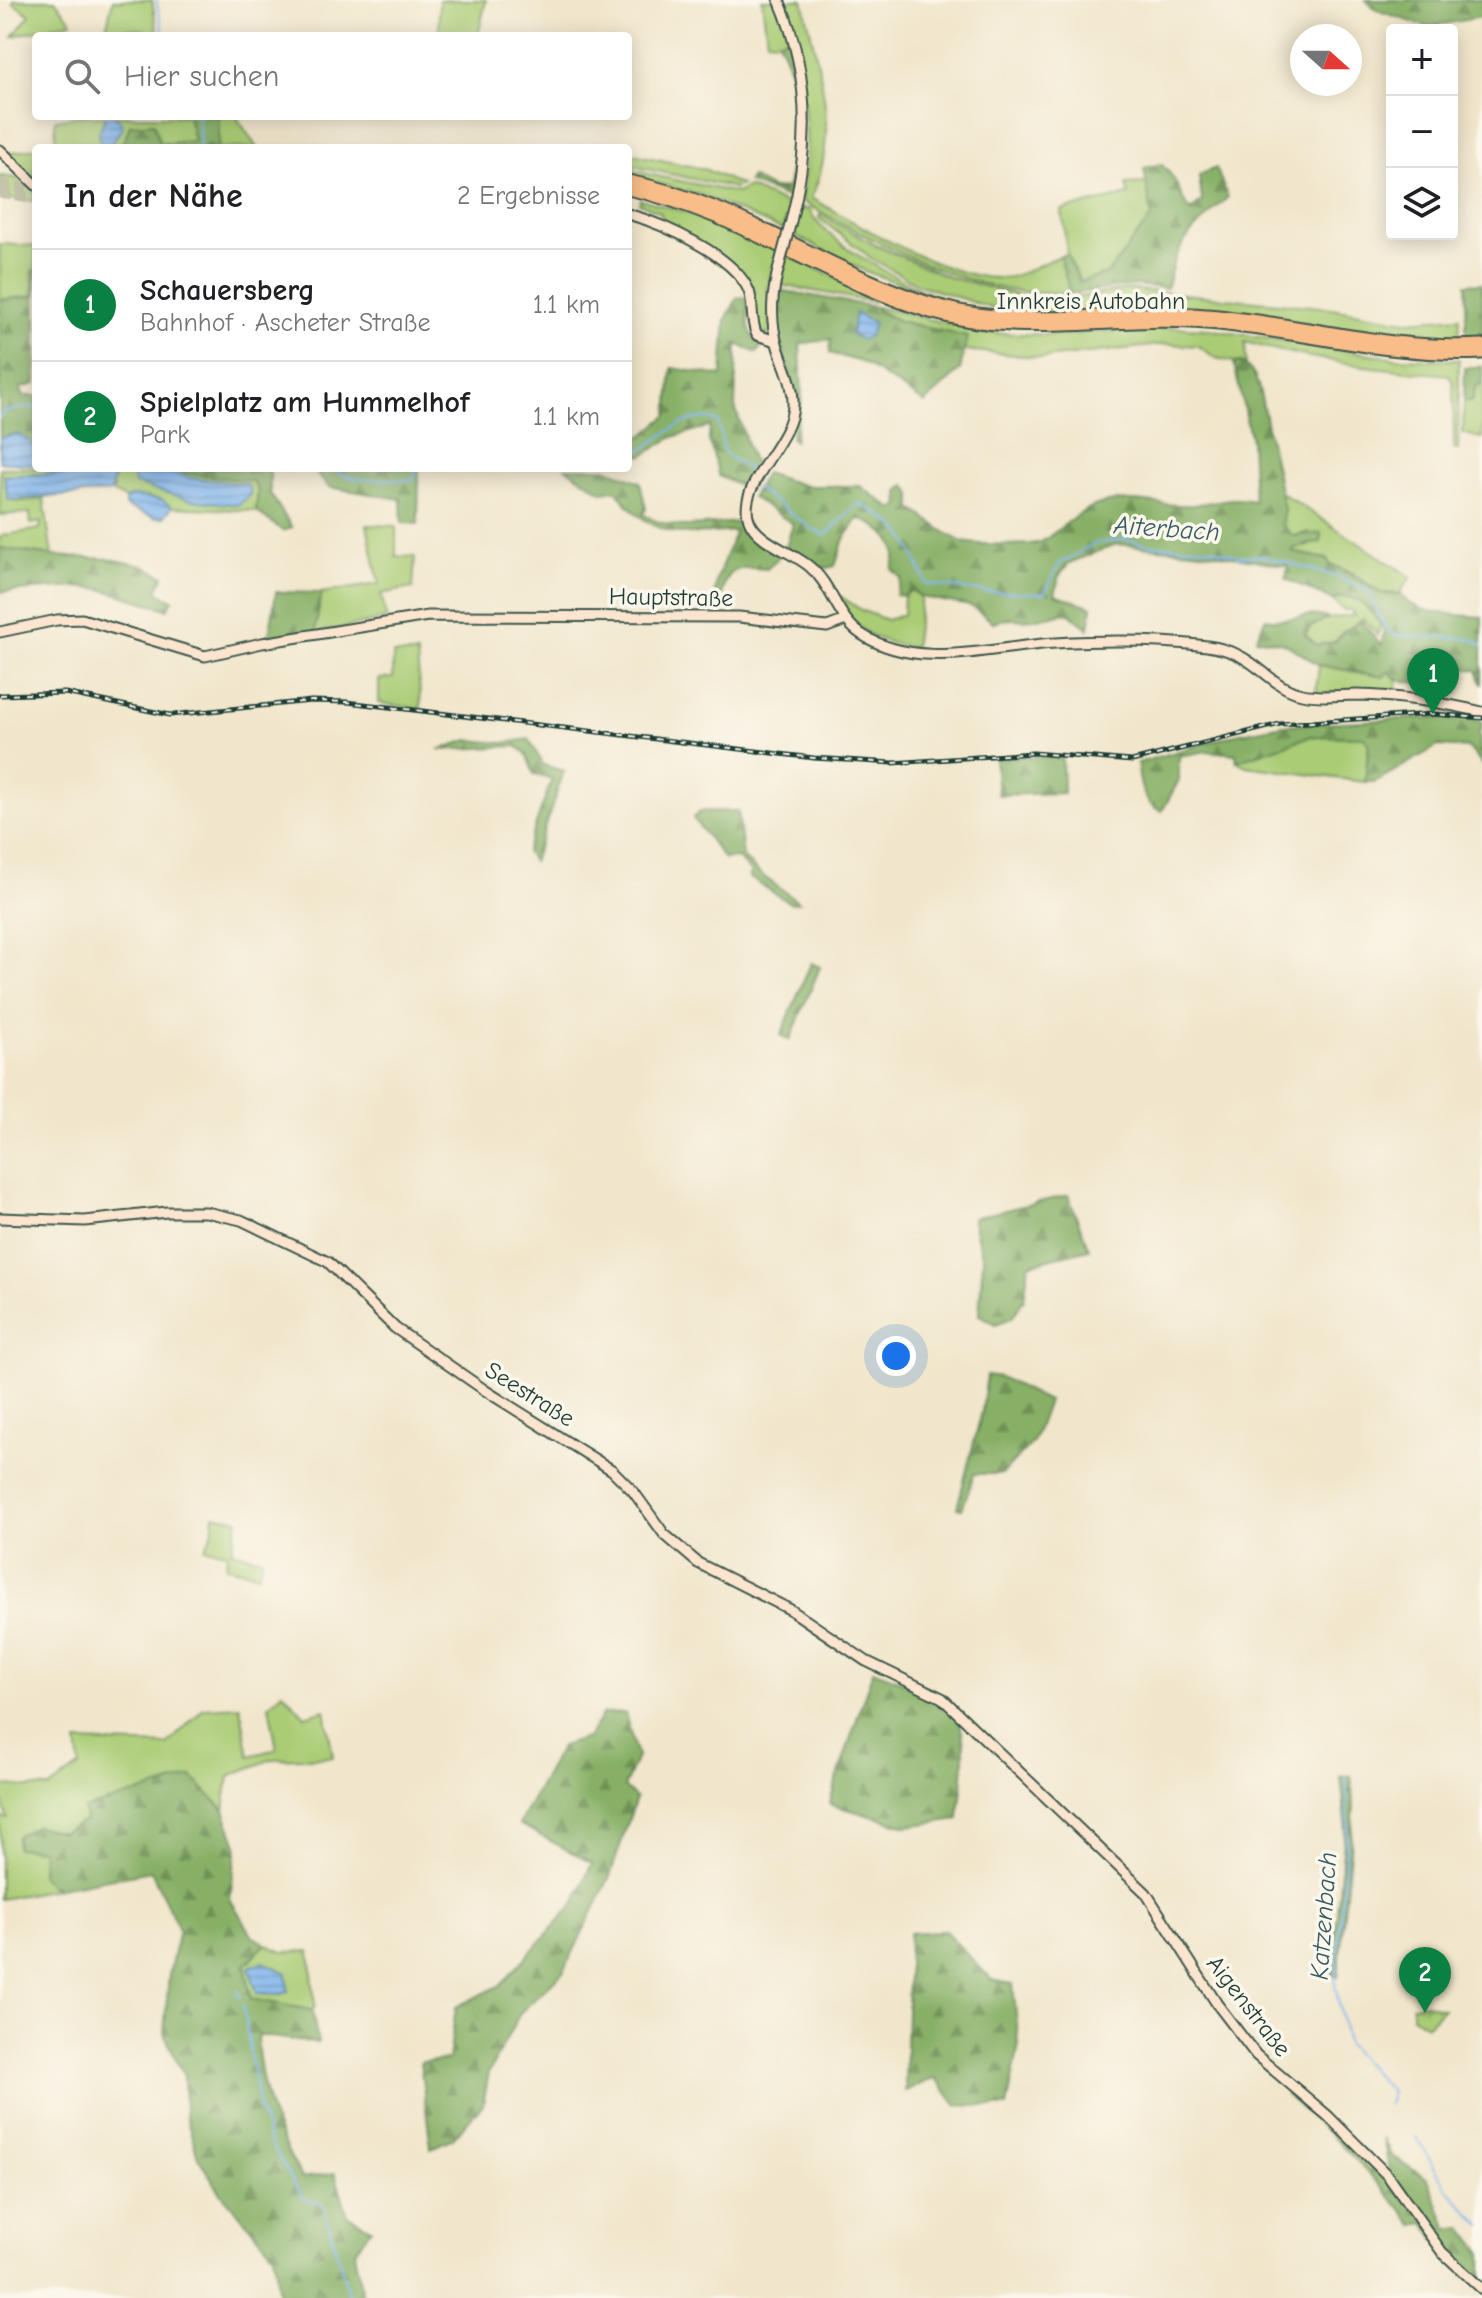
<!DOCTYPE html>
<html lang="de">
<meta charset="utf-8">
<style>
:root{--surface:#fff;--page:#f6f6f6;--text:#202124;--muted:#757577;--line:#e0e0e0;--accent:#0b8043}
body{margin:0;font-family:"Comic Neue",sans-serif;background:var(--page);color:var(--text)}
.controls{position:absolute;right:24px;top:24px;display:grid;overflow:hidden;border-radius:8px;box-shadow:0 4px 20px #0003}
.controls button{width:72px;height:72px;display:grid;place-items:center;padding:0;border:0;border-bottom:2px solid var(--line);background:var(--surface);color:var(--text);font:40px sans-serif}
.compass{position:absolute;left:1290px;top:24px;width:72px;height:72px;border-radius:50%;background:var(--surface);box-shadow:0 4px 20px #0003;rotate:111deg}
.you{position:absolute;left:896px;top:1356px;width:28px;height:28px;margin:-20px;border:6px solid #fff;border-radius:50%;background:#1a73e8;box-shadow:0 0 0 12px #1a73e833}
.badge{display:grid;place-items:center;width:52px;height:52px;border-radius:50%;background:var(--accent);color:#fff;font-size:26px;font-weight:700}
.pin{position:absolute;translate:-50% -66px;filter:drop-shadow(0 2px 4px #0008)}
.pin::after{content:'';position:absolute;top:42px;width:28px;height:24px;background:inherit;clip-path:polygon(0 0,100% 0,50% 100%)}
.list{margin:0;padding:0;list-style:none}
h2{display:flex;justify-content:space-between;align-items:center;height:104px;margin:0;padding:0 32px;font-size:34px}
h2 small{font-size:26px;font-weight:400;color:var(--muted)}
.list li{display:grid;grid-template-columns:52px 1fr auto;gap:24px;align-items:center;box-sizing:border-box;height:112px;padding:0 32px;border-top:2px solid var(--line)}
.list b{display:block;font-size:30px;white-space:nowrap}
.list p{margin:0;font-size:26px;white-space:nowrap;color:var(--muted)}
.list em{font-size:26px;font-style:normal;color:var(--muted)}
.icon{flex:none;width:44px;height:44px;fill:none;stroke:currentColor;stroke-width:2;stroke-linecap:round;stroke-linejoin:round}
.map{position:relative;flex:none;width:1482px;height:2298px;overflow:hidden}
.search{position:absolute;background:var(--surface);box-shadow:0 4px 20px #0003;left:32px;top:32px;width:600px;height:88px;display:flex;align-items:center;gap:20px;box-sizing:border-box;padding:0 28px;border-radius:8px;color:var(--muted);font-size:30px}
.panel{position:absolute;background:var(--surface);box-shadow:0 4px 20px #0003;left:32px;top:144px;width:600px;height:328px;border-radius:8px}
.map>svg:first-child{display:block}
.green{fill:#aacc74;stroke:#648454;stroke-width:2}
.forest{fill:url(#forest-firs);stroke:#53764d;stroke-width:2}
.park{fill:url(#park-crowns);stroke:#648454;stroke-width:2}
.water{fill:url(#water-rules);stroke:#4e7890;stroke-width:2}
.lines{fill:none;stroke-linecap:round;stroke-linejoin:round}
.stream{stroke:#7eb4ed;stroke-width:2}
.highway-tunnel{stroke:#c7c4ad;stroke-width:11;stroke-dasharray:11 5.5;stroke-linecap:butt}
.secondary-casing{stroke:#3e564b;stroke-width:13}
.highway-casing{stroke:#3e564b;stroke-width:15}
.secondary{stroke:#fce5cf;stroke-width:9}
.highway{stroke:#f8bd88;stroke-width:11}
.rail-casing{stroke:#1f3d34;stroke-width:5}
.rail{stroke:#fbf7ec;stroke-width:2;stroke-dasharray:6;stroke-linecap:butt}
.secondary-bridge-casing{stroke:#3e564b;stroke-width:13;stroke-linecap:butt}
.secondary-bridge{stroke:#fce5cf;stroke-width:9}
.labels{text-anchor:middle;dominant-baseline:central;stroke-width:7;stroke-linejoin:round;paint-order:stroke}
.street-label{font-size:24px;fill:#1f3d34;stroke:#fbf7ec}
.water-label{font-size:26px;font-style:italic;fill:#375b62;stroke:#fbf7ec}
</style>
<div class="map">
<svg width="1482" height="2298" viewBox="0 0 1482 2298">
<defs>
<pattern id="forest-firs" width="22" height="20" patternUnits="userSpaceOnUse" patternTransform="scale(2)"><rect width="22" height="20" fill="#87b066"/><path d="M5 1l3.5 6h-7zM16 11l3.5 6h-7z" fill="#6e9055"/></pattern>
<pattern id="park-crowns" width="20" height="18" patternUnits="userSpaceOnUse" patternTransform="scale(2)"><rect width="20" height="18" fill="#aacc74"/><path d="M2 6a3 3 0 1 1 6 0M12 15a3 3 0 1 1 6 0" fill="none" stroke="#8aa760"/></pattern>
<pattern id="water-rules" width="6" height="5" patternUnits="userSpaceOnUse" patternTransform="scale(2)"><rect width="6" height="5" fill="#7eb4ed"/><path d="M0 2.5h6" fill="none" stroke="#6794c1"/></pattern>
</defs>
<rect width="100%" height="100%" fill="#fbf7ec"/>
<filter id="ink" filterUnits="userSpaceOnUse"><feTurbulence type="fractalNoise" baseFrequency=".0125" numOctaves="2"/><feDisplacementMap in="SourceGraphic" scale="16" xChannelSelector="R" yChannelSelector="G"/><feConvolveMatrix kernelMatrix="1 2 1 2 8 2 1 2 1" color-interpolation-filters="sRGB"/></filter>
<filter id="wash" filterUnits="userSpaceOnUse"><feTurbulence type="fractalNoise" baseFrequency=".006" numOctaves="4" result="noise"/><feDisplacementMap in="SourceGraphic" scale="32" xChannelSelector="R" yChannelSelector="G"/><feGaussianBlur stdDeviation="1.8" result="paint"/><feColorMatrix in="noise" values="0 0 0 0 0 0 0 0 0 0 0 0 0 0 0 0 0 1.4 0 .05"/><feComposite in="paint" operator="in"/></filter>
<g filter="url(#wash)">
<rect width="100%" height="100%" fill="#f1e6cb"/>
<!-- green -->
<path class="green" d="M14,0h41l17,22 -59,14 17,-21 -17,-12z
M113,0h39l6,36 -17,-7h-35z
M439,0h47l-8,36h-39z
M762,0h14l14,36 -12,5 -11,-1z
M782,0h21c15,69 39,130 8,198 46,26 138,83 192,80 17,-1 40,-16 57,-22l10,38c-18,-1 -38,0 -55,-3 -78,-14 -146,-53 -214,-90 15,-76 -3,-128 -19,-201z
M80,116h108l7,25 -36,3 -35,-3 -11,7 -49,-3v3h-28l-2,31 -26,-26 48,-9 -1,-24z
M219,116h17l21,32h-39z
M628,153l76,16 37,16 -6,3 -107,-23z
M628,170l109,23 11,-6 43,19 -8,24 -83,-35 -72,-20z
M0,176l26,3 10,8v14l-36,-3z
M1147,183l5,33 -45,58 -27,8 -13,-28 -5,-44 67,-15 -3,-11z
M640,199l43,12 95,38 -10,40 3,44 -5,2 -13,-12 -7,-42 -82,-58 -4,-11 -21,-9z
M799,209h11c8,31 99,76 129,89l-74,-27 -72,-36z
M820,214l57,32 72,31 75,20 50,1 55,-9 202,19 75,13 54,-4 -1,24 -84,-5 -155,-26 -214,3 -89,-29 -46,-26 -52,-40z
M0,244l36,2 -1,50 -35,4z
M787,255l56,26 31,21 -93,-17z
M876,307l113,26 65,2 116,-8 36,2 191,29 62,2 -1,90 -4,-1 -1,-66 -4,-8c-69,-6 -136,-14 -204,-33l1,23 -30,-7 -18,-12 -29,-2 -125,14 -80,-8 2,-13 -67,-16 -22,-11z
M1482,383v56l-19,-6 1,-32h8l4,-16z
M0,468h181l2,5 70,8 5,10 -2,20 -84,-4c-13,-9 -32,-13 -47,-8l-14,-7 3,-3 -8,-18 -101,5 9,26 30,-3 8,57 -52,-8v-12l40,-7 1,-7 -10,2 -1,-11 -30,2z
M1280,492l131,85 -11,16h-19l-28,-20 -23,-8 -2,-6 -35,-7v-4l15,-2 1,-14 -16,4 -8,-5z
M367,525l29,1v30l19,1 -2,31 -32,6 6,25 -72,14 6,-40 58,-9z
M911,590l10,7 -7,51c-46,-8 -58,-17 -82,-57l31,20 24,9 16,-5 1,-19z
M1343,595l16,4 22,23 -3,13 -15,-16 -20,13 -8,10 -18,3 -12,-9c9,-20 31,-17 49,-21l-3,-5h-8l-11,-10z
M393,654h24l4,55 -42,-6v-24l14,-1z
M1319,665l64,12 5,-6 10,9 -3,14 -79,-1z
M1311,736l53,1 5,6 -4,39 -119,-16 -9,-5z
M214,1515l24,5 -7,31 31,7 -3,16 -33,-7 1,-15 -22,-4 7,-14z
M283,1692l22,24 20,-6 8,47 -61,2 -43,17 -5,34 -32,-33 -130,55 -27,-6 8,23 -2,27 13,13 -54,10v-81h7l-7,-32 49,2 31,-22 -3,-24 90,3 37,-37 36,-2 9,50 28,-7 -8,-44z
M266,1944l17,8 27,-1 5,56 -3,3 -61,-10 -6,-35z"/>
<!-- forest -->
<path class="forest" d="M1366,0h116v17l-55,10 -51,-17z
M790,36c14,54 12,106 3,161l-4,2 -41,-17 3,-5 21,12 15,-1 2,-6c4,-47 14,-98 -11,-141z
M188,116h31l-1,32h-105l11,-7 6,-16 24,-2 6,21 34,-3z
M1161,164c21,20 15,29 30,47l11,-10 -3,-26 17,-7 12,29c-33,31 -53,44 -61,91l-34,-3 -63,9 -10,-38 7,-2 13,28 27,-8 45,-58 -8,-48z
M33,270h3v114l-16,4 4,8h12v54l-4,-7 -22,-8 -10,3v-138l34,-4z
M1482,283v54l-16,1v-54z
M779,290l97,17 1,4 22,10 68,16 -7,33 -35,33 -61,-40 -34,-10 1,-14 -31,5 2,53 -8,44 -3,-3 7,-38 -19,-58z
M737,298h11c0,19 -3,36 14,47l-5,8 -20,-9 -2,63 22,67 -8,16 -30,-14 -10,-36 1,-14 -37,11 -31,19 -14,-5v-17l13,3 27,-22 4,-47 50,8 4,-57z
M1239,362c15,6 19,21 22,35l23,113 -3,14 12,12 28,-3v9l-27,6 -1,4 35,8 2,5c23,4 47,38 70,28 14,23 57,21 82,24v68l-5,-15c-36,-7 -56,29 -89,2l-5,5 -64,-12 -35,-22 -28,-5 10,-20c20,6 42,-8 61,0l-19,11 -3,6 12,10 18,-3 8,-10 18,-11 20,24 4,-15c-14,-17 -27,-42 -53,-30l-46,-21 2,-13 -73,-13 -98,-9 -48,19 -10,13 -4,18 37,13 -3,22 -20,-16c-13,1 -23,5 -34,6 -15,2 -27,-3 -42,3l-22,-16 -50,-9 -10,-7 -7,6 -8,-1 5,-17 -9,-9c12,-27 -12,-42 -33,-51l-15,21 -9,27 -16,4 -33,-23 7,-23 -41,-27 13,-24 40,13h55l33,23 7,-5 -1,-12 6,-7 7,9v15c16,9 34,27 51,33 10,3 70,4 78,0 20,-12 34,-29 56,-37 31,-11 65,3 97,0 22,-3 37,-9 60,-4l-3,-60 -17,-77z
M1482,366v17l-6,3 -4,15h-8l1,-33z
M181,468h89v25l22,35 -9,3 -27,-20 2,-20 -5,-10 -70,-8z
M311,468h108l-1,56 -16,-1 -1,-24 -72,-12z
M566,468h40l34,14 6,27 -3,5c31,21 66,8 102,8l6,9 32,22 -16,16c-43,-5 -41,6 -48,45l-7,-1 5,-34 18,-48c-53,5 -85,8 -119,-41l-14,2z
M0,548l52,8 57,3 33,6 22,11 -7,15 16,9 -6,9 -66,-20 -24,-2 -77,5z
M276,592l45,1 -6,40 -46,5z
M1459,716l23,6 -3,13 3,29 -13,-16 -31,-2 -63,36h-10l4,-39 -5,-6 -53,-1 -74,25 -1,-7 -28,-3 -29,5v24l-17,31c-19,-5 -24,-31 -24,-48l98,-29 48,-9z
M529,739l14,26 21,6 -31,91 -7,-10 26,-73 -18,-5 -8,-20 -9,-8 -79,4 30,-10 35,3z
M1024,756l38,3 1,34 -65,2 -3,-36z
M701,811h37l5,46 17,17 39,28 -9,1 -41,-26 2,-5 -13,-14 -14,1 -31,-41z
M811,963l9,4 -30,73 -9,-5z
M1068,1195l21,54 -60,15 -5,35 -12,19 -16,6 -17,-9 4,-57 -11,-40z
M987,1375l13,2 48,24 -15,41 -31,32h-28l-12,35 -5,-1 25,-97z
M873,1670c23,10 60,19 78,39 23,25 9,80 8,110l-52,7 -78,-22z
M625,1713l12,44 -13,30 12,11 -26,78 -46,95 -44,42 -31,59 -6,32 -30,34 -22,10 -11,-86 29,-2 7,-53 45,-22 73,-81 18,-41 -73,-39 42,-78 26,-8 16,-24z
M1351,1776l3,32 -16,168 -7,-1 15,-154 -5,-44z
M192,1777l32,33 13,35 -7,54 23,37 13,8 -21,21 6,34 61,11 6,33 -61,-8c3,56 17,95 45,143l33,-5 13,43 23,12 -17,24 9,46h-84l-5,-44 -54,-62 -22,-35 -13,-43 -1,-38 -20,-43 5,-58 10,-46 -28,-58 -97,18 -13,-13 1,-26 -25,-2v-12l18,-10 27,6 23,-11 -1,-12z
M945,1931l47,49 21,4 6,61 -12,62 -50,-2 -22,-27 -30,13 4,-158z
M1290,2090l100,84 -7,-37 8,19 37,23 20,50 14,-2 20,24v33l-45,-43 -12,-18 -11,2c-42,-52 -79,-87 -128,-130z"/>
<!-- park -->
<path class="park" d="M1425,2003l18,6 -16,16 -15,-9v-11z"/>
<!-- water -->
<path class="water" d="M106,116l11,1 6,10 -12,17 -9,2 -4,-12z
M855,313l19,10 -5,14 -8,3 -10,-6z
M18,434l14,9 4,22 -36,-3v-24z
M157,468l34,10 55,6 4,4v8l-12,9 -47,-5 -56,-16 -4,-16z
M106,471l8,5 -3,16 -103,8 -4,-24z
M133,496l29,4 10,7 -8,10 -9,1 -30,-12v-7z
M263,1962l24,11 1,18 -7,3 -24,-1 -8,-26z"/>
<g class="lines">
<!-- stream -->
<path class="stream" d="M156,0l8,36
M198,116l2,32
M0,418l2,-5 29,-7 5,3
M628,446l13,4c23,-14 49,-41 77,-28 10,31 -5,28 30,46l2,12
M333,468c15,17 57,10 80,12l4,-6 -3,-6
M756,488l56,41 14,6 33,-32c46,24 49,35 67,81l64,8 55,1 14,-29 37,-21 30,-4 22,6 63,3 27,8h24l74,20 32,15 16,35 11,9 77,4 10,6
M1346,1777l2,49 -13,160 12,58 44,48 -3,13
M238,1991l3,7
M243,2005l16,103 12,36 32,54 20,7 27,93
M1416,2137l32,53 34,36"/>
</g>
</g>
<g filter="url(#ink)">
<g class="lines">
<!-- highway-tunnel -->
<path class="highway-tunnel" d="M0,184l36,5
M0,193l36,5"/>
<defs>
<path id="secondary" d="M779,0c31,72 32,145 12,221
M0,150l36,35
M628,214c35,10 106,41 121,77 5,14 1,30 8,44l19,6
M780,263c-8,28 -11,55 -2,84 6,19 16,37 15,58 -1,39 -57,79 -44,115 8,22 44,32 61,47 22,18 27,51 51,67 57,38 133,12 195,9 50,-3 102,-3 151,3 50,6 59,40 95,48 18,4 37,1 55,1 43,1 83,7 125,17
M0,632l57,-12 25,-1 123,37 57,-13 166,-27 311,1 88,10 19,-7
M0,1218l85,3 82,-9h39l35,8 87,42 67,66 91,63 126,79 21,21 31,43 34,29 93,47 75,51 76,37 204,195 71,111 39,51 72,61 60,60 54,76 40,37"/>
<path id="highway" d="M628,181c111,21 201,92 308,124 90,27 179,2 270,10 93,7 182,36 276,30
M628,189c110,23 197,91 302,123 95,28 181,3 276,11 93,7 182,35 276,30"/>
</defs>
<!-- secondary casing -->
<use href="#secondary" class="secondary-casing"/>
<!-- highway casing -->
<use href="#highway" class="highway-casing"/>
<!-- secondary -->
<use href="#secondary" class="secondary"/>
<!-- highway -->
<use href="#highway" class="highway"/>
<defs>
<path id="rail" d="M0,695l65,-2 105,22 141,-14 36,1 467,56 79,5 140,-10 99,8 148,-37 153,-10 49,4"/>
</defs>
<!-- rail casing -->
<use href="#rail" class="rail-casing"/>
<!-- rail -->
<use href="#rail" class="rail"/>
<defs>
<path id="secondary-bridge" d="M780,263l11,-42"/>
</defs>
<!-- secondary-bridge casing -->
<use href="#secondary-bridge" class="secondary-bridge-casing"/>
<!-- secondary-bridge -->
<use href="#secondary-bridge" class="secondary-bridge"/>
</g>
</g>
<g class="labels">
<!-- street labels -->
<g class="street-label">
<text x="1091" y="301">Innkreis Autobahn</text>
<text transform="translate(671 597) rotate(1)">Hauptstraße</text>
<text transform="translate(530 1394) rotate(32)">Seestraße</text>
<text transform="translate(1249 2006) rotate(52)">Aigenstraße</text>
</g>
<!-- water labels -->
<g class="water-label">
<text transform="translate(1167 529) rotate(4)">Aiterbach</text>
<text transform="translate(1324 1916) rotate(-86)">Katzenbach</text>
</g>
</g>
</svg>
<div class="controls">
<button>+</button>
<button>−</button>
<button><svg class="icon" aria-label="layers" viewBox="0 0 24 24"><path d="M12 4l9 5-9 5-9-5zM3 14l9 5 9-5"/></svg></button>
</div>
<svg class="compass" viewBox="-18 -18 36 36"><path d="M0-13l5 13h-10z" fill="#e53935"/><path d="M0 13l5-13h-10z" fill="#757577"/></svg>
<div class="you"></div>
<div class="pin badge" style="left:1433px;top:714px">1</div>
<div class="pin badge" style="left:1425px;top:2013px">2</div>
<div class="search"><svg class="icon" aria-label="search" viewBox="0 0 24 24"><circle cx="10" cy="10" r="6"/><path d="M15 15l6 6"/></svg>Hier suchen</div>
<section class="panel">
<h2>In der Nähe<small>2 Ergebnisse</small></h2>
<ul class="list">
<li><span class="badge">1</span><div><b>Schauersberg</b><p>Bahnhof · Ascheter Straße</p></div><em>1.1 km</em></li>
<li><span class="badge">2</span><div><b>Spielplatz am Hummelhof</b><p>Park</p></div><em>1.1 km</em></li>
</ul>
</section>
</div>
